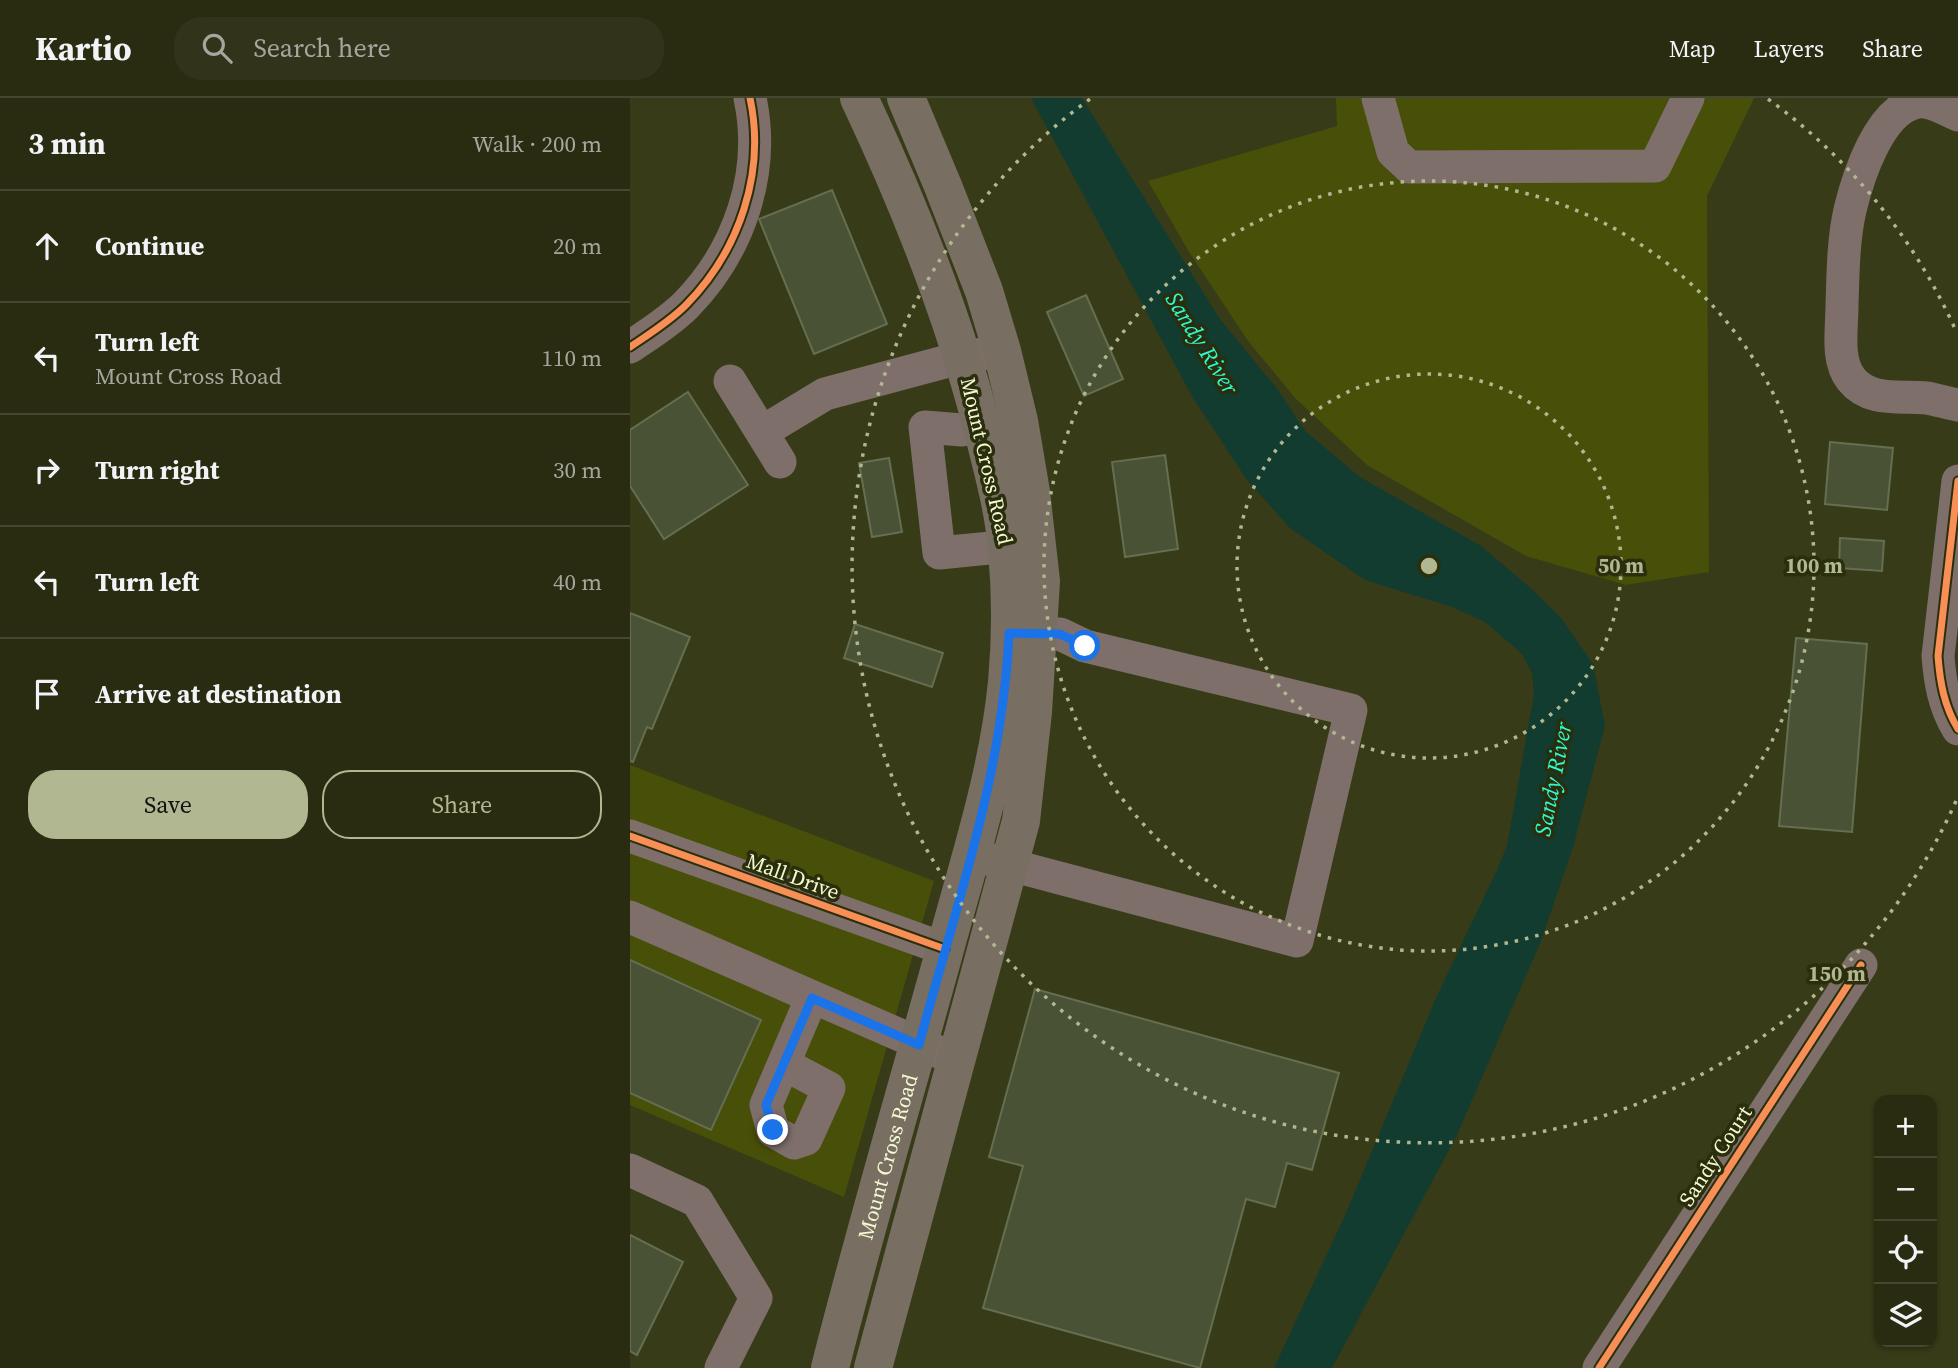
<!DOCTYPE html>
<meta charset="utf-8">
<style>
:root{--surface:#292c11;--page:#31341a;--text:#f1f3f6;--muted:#a5a79f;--line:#454831;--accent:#b1b791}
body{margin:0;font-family:"Source Serif 4",serif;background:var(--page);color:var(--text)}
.controls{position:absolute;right:21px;bottom:21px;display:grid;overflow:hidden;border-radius:14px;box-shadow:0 2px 5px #0004}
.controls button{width:63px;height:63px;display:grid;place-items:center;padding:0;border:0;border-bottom:2px solid var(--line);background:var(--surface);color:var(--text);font:35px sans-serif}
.stop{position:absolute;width:21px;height:21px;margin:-16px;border:5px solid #1a73e8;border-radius:50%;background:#fff}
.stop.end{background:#1a73e8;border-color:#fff;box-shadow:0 2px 7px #0008}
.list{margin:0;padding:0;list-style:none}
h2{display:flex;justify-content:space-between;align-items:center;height:91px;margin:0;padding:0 28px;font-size:30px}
h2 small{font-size:23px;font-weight:400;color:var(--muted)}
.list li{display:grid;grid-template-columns:46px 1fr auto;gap:21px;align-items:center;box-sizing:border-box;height:112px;padding:0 28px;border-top:2px solid var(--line)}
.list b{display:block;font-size:26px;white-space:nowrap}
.list p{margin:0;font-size:23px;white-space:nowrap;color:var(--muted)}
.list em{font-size:23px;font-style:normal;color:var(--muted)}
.actions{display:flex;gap:14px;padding:21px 28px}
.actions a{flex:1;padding:16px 0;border:2px solid var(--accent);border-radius:28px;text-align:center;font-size:24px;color:var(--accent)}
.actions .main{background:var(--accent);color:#111}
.icon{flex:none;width:38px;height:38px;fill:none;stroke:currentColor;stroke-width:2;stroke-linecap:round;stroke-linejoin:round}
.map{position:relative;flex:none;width:1328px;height:1270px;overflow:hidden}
header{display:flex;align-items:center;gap:42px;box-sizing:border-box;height:98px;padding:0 35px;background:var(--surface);border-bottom:2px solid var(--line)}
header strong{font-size:33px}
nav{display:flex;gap:38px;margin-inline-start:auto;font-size:24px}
.search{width:490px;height:63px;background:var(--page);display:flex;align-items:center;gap:18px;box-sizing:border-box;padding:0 24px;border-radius:28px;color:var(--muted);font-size:26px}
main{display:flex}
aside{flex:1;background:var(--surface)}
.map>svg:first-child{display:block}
.built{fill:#484f08}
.water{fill:#133c30}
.building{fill:#495235;stroke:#646e51;stroke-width:2}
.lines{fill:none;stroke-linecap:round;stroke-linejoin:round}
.minor{stroke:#7e6f6b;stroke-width:33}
.major{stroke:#786e62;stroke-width:38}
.cycleway-casing{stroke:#2a2e0c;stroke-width:11}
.cycleway{stroke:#f78f57;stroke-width:7}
.route{stroke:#1a73e8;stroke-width:9}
.ring{fill:none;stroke:#b1b791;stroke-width:3.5;stroke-dasharray:3.5 7}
.labels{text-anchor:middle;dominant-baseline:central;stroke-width:7;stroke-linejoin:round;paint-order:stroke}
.street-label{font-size:21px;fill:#f3fad2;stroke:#2a2e0c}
.water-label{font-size:23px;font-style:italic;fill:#2efad2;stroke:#2a2e0c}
.centre{fill:#b1b791;stroke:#2a2e0c;stroke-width:3.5}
.ring-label{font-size:21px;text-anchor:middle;font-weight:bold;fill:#b1b791;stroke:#2a2e0c;stroke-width:7;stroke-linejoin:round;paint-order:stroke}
</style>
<header>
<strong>Kartio</strong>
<div class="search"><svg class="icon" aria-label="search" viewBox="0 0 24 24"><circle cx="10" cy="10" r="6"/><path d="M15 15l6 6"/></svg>Search here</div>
<nav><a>Map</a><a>Layers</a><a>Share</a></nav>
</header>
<main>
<aside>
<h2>3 min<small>Walk · 200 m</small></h2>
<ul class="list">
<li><svg class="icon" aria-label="ahead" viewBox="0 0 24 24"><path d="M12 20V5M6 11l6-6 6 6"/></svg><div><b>Continue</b></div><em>20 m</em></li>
<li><svg class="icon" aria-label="left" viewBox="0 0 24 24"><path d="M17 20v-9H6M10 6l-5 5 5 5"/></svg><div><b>Turn left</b><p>Mount Cross Road</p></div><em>110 m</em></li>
<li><svg class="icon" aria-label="right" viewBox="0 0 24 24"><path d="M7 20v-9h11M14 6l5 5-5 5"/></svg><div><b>Turn right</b></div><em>30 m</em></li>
<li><svg class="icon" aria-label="left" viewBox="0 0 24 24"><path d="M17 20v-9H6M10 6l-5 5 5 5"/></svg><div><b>Turn left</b></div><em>40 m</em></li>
<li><svg class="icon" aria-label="arrive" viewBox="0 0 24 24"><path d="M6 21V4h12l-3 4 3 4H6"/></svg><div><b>Arrive at destination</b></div></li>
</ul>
<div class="actions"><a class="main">Save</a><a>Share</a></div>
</aside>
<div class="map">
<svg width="1328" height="1270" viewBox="0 0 1328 1270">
<rect width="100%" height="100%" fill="#373b17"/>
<!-- built -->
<path class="built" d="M706,0h418l-47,98 2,376 -83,13 -100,-29 -159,-91 -71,-66 -48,-58 -59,-89 -41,-71 189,-55z
M0,667l304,116 -90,316 -214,-92z"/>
<!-- water -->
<path class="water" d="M401,0h51l138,221 58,71 27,41 55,46 121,69 54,46 26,26 32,46 12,62 -32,121 -32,94 -84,194 -125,233h-58l72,-155 90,-215 60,-126 11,-26 27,-152 -2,-21 -10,-19 -37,-32 -33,-15 -87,-27 -75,-52 -43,-48 -54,-82z"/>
<!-- building -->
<path class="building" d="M202,92l55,134 -73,30 -55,-135z
M456,197l37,84 -39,17 -37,-84z
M58,294l60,93 -84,54 -34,-53v-56z
M1200,344l63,6 -6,62 -62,-6z
M535,357l13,94 -53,8 -13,-95z
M259,360l13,74 -30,5 -13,-74z
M1210,440l44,3 -2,30 -43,-3z
M0,515l60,24 -38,92 -5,-2 -14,35 -3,-1z
M225,526l88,29 -11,34 -88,-29z
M1166,540l71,6 -15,188 -73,-6z
M0,862l131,60 -50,110 -81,-37z
M405,891l304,84 -27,97 -25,-7 -12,44 -29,-8 -46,169 -217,-60 40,-142 -34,-9z
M0,1137l53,27 -46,93 -7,-4z"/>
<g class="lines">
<!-- minor -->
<path class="minor" d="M748,0l15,54 16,15 246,-1 33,-68
M1328,17c-12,-5 -27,-15 -40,-13 -39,7 -60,75 -68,108 -7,31 -7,65 -8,96 0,23 -6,54 9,73 19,24 50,16 76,19 10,2 21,5 31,7
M0,249c19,-13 39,-25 56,-42 53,-54 80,-132 64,-207
M100,283l50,81
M377,324l-25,2 -20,6 -37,-3 14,126 92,-9
M132,334l63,-38 138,-37 39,-6
M1328,383l-20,175c2,26 6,50 20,73
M0,738l315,113
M354,760l313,83 54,-231 -266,-64 -25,-12 -47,-1
M0,819l327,143
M154,966l45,24 -23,51 -12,4 -21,-12 -7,-26 46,-108
M0,1072l67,31 59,97 -35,70
M969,1270l262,-403"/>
<!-- major -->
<g class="major">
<path id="s1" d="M200,1270c35,-139 76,-277 114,-415 24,-89 54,-179 63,-271 4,-44 4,-89 0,-132 -3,-38 -13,-75 -22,-111 -29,-118 -74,-231 -126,-341"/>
<path d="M243,1270l148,-547 12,-109 8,-131 -10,-89 -12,-71 -17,-70 -18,-60 -41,-105 -37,-88"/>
</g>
<defs>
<path id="cycleway" d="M0,249c19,-13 39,-25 56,-42 53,-54 80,-132 64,-207
M1328,383l-20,175c2,26 6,50 20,73
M0,738l315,113
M969,1270l262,-403"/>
</defs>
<!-- cycleway casing -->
<use href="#cycleway" class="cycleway-casing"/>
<!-- cycleway -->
<use href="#cycleway" class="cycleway"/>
</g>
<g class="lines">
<!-- route -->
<path class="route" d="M143,1032l-7,-25 46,-107 107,47c36,-136 84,-271 90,-412l51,1 25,12"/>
</g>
<!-- distance rings -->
<g class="ring">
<circle cx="799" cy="468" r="192"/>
<circle cx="799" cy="468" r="385"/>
<path d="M1326 703A577 577 0 1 1 460 1M1138 1A577 577 0 0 1 1326 233"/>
</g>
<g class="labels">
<!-- street labels -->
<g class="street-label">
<text transform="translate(357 363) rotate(77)">Mount Cross Road</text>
<text transform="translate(163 778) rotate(20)">Mall Drive</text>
<text transform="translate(1085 1058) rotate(-57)">Sandy Court</text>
<text stroke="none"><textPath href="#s1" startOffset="219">Mount Cross Road</textPath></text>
</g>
<!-- water labels -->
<g class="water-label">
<text transform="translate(572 245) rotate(58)">Sandy River</text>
<text transform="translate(923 681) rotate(-79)">Sandy River</text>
</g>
</g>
<circle cx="799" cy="468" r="10" class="centre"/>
<g class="ring-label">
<text x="991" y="475">50 m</text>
<text x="1184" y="475">100 m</text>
<text x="1207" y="883">150 m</text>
</g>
</svg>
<div class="controls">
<button>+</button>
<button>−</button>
<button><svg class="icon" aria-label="locate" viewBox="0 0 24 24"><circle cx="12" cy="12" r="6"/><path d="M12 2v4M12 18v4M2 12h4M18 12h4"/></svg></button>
<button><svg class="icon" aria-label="layers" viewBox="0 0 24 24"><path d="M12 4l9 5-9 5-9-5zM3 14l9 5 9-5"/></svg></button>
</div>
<div class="stop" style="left:455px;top:548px"></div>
<div class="stop end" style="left:143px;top:1032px"></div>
</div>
</main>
